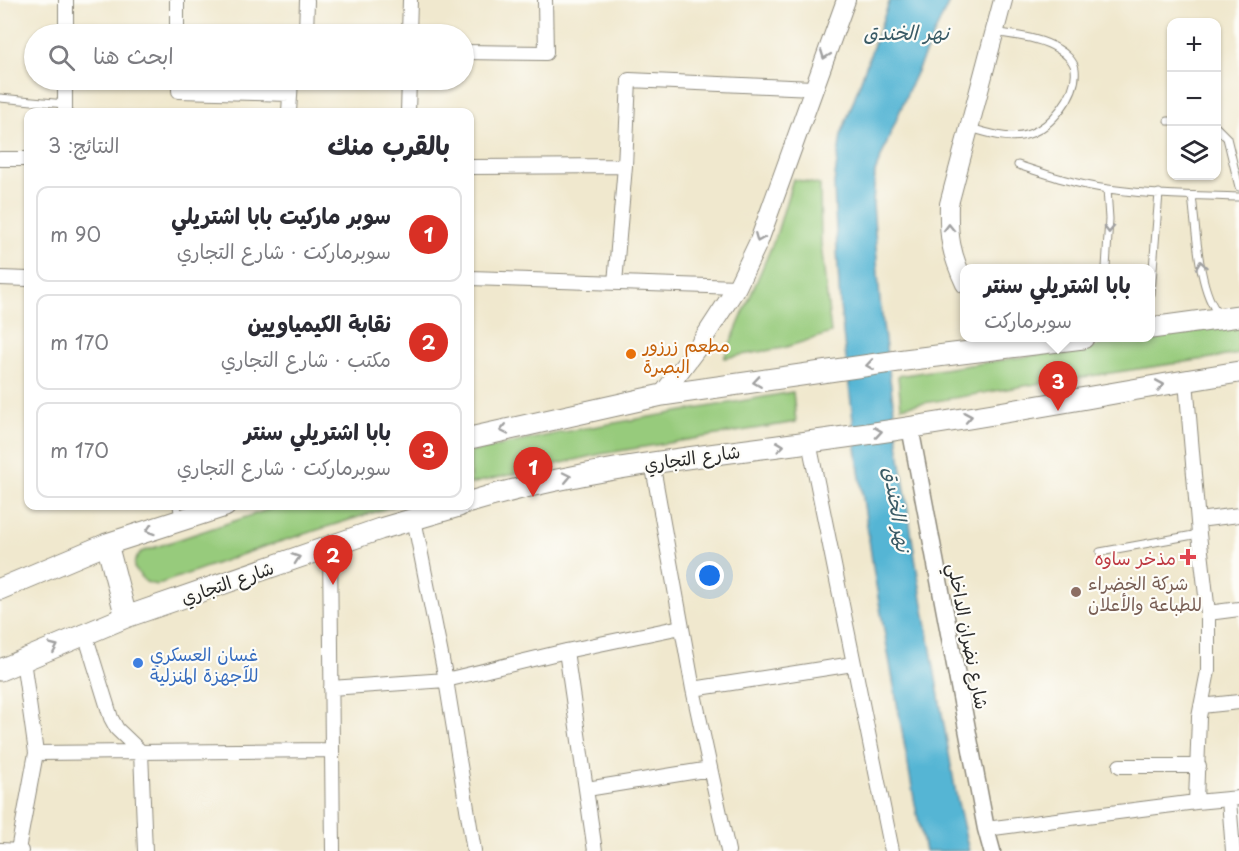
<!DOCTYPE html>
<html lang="ar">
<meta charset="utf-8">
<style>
:root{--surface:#fff;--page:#f2f2f3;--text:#2b2b33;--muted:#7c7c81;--line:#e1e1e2;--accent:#d93025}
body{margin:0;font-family:"Playpen Sans","Playpen Sans Arabic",sans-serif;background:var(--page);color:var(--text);direction:rtl}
.controls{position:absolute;right:18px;top:18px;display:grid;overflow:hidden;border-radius:12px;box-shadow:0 2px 4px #0004}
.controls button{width:54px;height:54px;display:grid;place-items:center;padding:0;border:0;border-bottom:2px solid var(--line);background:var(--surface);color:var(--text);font:30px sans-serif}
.you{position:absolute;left:710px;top:576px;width:21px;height:21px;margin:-15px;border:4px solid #fff;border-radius:50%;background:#1a73e8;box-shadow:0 0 0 9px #1a73e833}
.badge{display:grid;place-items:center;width:39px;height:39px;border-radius:50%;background:var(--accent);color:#fff;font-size:20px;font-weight:700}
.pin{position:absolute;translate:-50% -50px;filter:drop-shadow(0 2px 3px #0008)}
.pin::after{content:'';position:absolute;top:32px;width:21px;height:18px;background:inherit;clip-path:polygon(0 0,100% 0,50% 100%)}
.popup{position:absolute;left:960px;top:264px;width:195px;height:78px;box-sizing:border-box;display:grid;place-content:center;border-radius:12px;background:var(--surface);filter:drop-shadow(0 2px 4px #0005);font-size:20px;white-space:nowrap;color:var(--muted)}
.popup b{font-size:22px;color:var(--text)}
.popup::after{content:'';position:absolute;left:50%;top:100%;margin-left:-12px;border:12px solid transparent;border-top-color:var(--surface)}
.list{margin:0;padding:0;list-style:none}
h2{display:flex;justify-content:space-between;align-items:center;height:78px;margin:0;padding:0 24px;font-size:26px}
h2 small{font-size:20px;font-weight:400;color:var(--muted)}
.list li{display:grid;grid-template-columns:39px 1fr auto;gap:18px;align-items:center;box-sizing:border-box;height:96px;margin:0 12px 12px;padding:0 12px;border:2px solid var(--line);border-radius:12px}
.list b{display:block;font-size:22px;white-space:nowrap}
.list p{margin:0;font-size:20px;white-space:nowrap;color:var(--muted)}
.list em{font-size:20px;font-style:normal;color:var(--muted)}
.icon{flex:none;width:33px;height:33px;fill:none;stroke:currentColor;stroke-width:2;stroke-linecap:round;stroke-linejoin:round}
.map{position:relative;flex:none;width:1239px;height:851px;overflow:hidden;direction:ltr}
.search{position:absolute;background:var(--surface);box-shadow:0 2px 4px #0004;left:24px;top:24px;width:450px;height:66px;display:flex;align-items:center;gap:15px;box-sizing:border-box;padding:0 21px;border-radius:33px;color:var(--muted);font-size:22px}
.panel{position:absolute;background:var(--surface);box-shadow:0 2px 4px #0004;left:24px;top:108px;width:450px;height:402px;border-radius:12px;direction:rtl}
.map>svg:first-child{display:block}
.green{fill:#97cb7b;stroke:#617b53;stroke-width:1.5}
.water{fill:#55b5d4;stroke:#407080;stroke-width:1.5}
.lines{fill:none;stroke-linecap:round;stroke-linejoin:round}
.service-casing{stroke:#8e8a7c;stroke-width:9}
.minor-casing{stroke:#8e8a7c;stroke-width:16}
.tertiary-casing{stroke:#8e8a7c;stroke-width:19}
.secondary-casing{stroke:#8e8a7c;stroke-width:20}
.primary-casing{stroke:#8e8a7c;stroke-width:23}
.service{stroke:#fff;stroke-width:7}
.minor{stroke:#fff;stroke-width:14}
.tertiary{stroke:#fff;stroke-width:16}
.secondary{stroke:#fff;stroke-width:18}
.primary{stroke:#fff;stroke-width:21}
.oneway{stroke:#a0a0a0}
.food-dot{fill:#e8710a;stroke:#fdfcf7;stroke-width:2}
.health-dot{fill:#e0444e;stroke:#fdfcf7;stroke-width:2}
.education-dot{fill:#8d6e63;stroke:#fdfcf7;stroke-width:2}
.shop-dot{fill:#3f7fe0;stroke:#fdfcf7;stroke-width:2}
.labels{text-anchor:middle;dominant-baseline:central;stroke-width:4.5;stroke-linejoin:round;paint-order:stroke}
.food-label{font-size:18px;fill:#c56008;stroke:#fdfcf7;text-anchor:start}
.street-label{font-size:18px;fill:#2b2b2b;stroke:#fdfcf7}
.health-label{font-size:18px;fill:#be3a42;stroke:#fdfcf7;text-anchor:end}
.education-label{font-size:18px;fill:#785e54;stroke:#fdfcf7;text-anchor:start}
.shop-label{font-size:18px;fill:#366cbe;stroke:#fdfcf7;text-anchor:start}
.water-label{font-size:20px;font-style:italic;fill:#3a5b66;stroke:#fdfcf7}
</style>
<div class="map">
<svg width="1239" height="851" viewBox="0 0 1239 851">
<rect width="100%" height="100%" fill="#fdfcf7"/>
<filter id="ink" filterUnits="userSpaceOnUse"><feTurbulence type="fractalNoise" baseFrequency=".0167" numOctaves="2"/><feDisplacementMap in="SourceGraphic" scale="12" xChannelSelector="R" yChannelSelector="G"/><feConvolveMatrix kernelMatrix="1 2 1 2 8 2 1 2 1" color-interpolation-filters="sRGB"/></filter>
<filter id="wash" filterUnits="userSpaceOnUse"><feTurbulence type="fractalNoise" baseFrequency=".008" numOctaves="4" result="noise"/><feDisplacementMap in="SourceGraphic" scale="24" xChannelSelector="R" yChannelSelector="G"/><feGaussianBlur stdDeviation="1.35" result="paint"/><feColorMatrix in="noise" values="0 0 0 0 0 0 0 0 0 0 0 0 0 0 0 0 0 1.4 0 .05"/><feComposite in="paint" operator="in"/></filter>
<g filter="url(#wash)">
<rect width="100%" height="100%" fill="#f0e8ce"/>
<!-- green -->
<path class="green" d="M793,179l27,6 1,59 10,89 -48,15 -59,10 52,-122z
M1239,324v30l-203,30 -135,23 -3,-31z
M793,392l3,30 -195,32 -131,30v-32l99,-21z
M279,506h115l-128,40 -110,39 -10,-3 -12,-14 1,-8 6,-8z"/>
<!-- water -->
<path class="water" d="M890,0h60l-39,84 -36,88 -2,32 7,97 20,156 16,107 40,230 13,57h-44l-10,-47 -41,-230 -16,-110 -18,-158 -5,-96 -1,-27 7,-48z"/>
</g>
<g filter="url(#ink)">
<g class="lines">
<defs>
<path id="service" d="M177,33l232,1
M0,98l65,6
M1168,121h4
M1216,127l11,11 12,49
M970,128c19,5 40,13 59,6 22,-7 49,-40 46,-65 -1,-8 -10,-16 -17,-20 -18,-12 -43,-13 -63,-17
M1018,165c30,10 60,20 90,24 43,6 88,7 131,8
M1192,196c4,30 6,96 27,118
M1106,268l3,-49 -2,-30
M1151,294l8,-101
M177,506l2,12
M1100,552l99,-18"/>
<path id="minor" d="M177,0v34
M66,34v-34
M306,34l1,-34
M409,34l1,-34
M464,52l82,1 -1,-53
M179,80v11l111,3
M65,112v-32
M289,112l2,-32
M408,112l1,-32
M0,159h28
M470,167l155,-1
M0,278l28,1
M470,278l267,9
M615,283l10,-117 4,-86 184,8
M1186,381l13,153 9,79v58l-9,46 -3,85
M809,442l83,409
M652,462l41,227 35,162
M414,519l32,161 28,171
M1198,520l41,-5
M330,546l3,305
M1208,613l31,-4
M85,634l26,84 6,11 24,23 4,99
M566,651l29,200
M331,688l115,-8 120,-29 115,-24
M693,689l160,-25
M1201,706l38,-4
M36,753l296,-3
M1120,766h79
M587,789l123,-20
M1229,800l4,51
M986,829l210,-27 43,-4
M0,850l21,1
M18,850l18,-97 -13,-93"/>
<path id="tertiary" d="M910,427l76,402 6,22"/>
<path id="secondary" d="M965,284c-14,-30 -17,-47 -16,-80l54,-204
M662,395l36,-48 39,-60 22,-46 87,-241"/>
<path id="primary" d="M1151,328l88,-12
M470,438l192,-43 243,-35 178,-22
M470,502c123,-37 248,-47 375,-65 132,-18 263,-44 394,-65
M107,544l19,73
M0,589l107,-45 118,-38
M0,670l126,-53 254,-88 79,-23"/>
</defs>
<!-- service casing -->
<use href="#service" class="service-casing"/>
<!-- minor casing -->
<use href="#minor" class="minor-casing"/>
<!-- tertiary casing -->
<use href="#tertiary" class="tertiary-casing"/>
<!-- secondary casing -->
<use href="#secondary" class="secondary-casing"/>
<!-- primary casing -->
<use href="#primary" class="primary-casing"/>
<!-- service -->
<use href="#service" class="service"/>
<!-- minor -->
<use href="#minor" class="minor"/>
<!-- tertiary -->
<use href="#tertiary" class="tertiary"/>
<!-- secondary -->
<use href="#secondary" class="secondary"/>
<!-- primary -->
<use href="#primary" class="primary"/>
</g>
<!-- one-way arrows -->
<defs><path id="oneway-chevron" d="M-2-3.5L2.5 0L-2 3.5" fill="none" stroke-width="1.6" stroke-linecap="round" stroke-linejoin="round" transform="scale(1.5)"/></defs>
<g class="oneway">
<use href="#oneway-chevron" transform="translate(825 55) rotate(111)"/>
<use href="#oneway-chevron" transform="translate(949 228) rotate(-91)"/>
<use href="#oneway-chevron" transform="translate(1109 229) rotate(91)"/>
<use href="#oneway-chevron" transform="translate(759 238) rotate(112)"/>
<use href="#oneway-chevron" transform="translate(1201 265) rotate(-98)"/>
<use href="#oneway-chevron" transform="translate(870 365) rotate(172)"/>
<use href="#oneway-chevron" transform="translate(757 382) rotate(172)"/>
<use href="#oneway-chevron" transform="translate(1160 385) rotate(-10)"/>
<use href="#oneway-chevron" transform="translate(968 417) rotate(-10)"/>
<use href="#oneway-chevron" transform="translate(504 430) rotate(168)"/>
<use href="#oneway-chevron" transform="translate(878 432) rotate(-9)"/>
<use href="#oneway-chevron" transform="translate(780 446) rotate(-7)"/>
<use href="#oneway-chevron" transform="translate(567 477) rotate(-12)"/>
<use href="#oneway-chevron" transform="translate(150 530) rotate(162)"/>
<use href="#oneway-chevron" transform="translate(296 558) rotate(-19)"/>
<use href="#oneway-chevron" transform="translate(54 647) rotate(-23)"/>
</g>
</g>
<!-- markers -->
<circle class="food-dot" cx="631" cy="354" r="6"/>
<path class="health-dot" d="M1185 548h6v6h6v6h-6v6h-6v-6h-6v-6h6z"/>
<circle class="education-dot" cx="1076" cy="592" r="6"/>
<circle class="shop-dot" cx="138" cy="663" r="6"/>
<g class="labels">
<!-- food labels -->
<g class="food-label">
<text x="643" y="344">مطعم زرزور<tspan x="643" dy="21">البصرة</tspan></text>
</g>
<!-- street labels -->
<g class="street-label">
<text transform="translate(692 457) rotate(-8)">شارع التجاري</text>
<text transform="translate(227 582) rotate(-19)">شارع التجاري</text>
<text transform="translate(969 636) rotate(79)">شارع نضران الداخلي</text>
</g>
<!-- health labels -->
<g class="health-label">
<text x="1176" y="557">مذخر ساوه</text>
</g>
<!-- education labels -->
<g class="education-label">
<text x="1088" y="582">شركة الخضراء<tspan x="1088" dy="21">للطباعة والأعلان</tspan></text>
</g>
<!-- shop labels -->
<g class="shop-label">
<text x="150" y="653">غسان العسكري<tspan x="150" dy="21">للآجهزة المنزلية</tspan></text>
</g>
<!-- water labels -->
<g class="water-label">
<text x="906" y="32">نهر الخندق</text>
<text transform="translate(898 509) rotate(81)">نهر الخندق</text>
</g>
</g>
</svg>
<div class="controls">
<button>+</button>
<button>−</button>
<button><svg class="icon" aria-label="layers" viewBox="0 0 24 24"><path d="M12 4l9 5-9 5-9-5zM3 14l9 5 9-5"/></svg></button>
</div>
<div class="you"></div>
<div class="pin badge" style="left:533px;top:497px">1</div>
<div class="pin badge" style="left:333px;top:585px">2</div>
<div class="pin badge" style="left:1058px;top:411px">3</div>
<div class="popup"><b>بابا اشتريلي سنتر</b>سوبرماركت</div>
<div class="search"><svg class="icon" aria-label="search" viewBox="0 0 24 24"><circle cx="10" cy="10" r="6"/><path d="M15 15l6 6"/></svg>ابحث هنا</div>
<section class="panel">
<h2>بالقرب منك<small>النتائج: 3</small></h2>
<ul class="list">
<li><span class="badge">1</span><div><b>سوبر ماركيت بابا اشتريلي</b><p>سوبرماركت · شارع التجاري</p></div><em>90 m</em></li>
<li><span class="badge">2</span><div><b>نقابة الكيمياويين</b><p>مكتب · شارع التجاري</p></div><em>170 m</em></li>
<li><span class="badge">3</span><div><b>بابا اشتريلي سنتر</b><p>سوبرماركت · شارع التجاري</p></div><em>170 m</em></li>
</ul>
</section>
</div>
